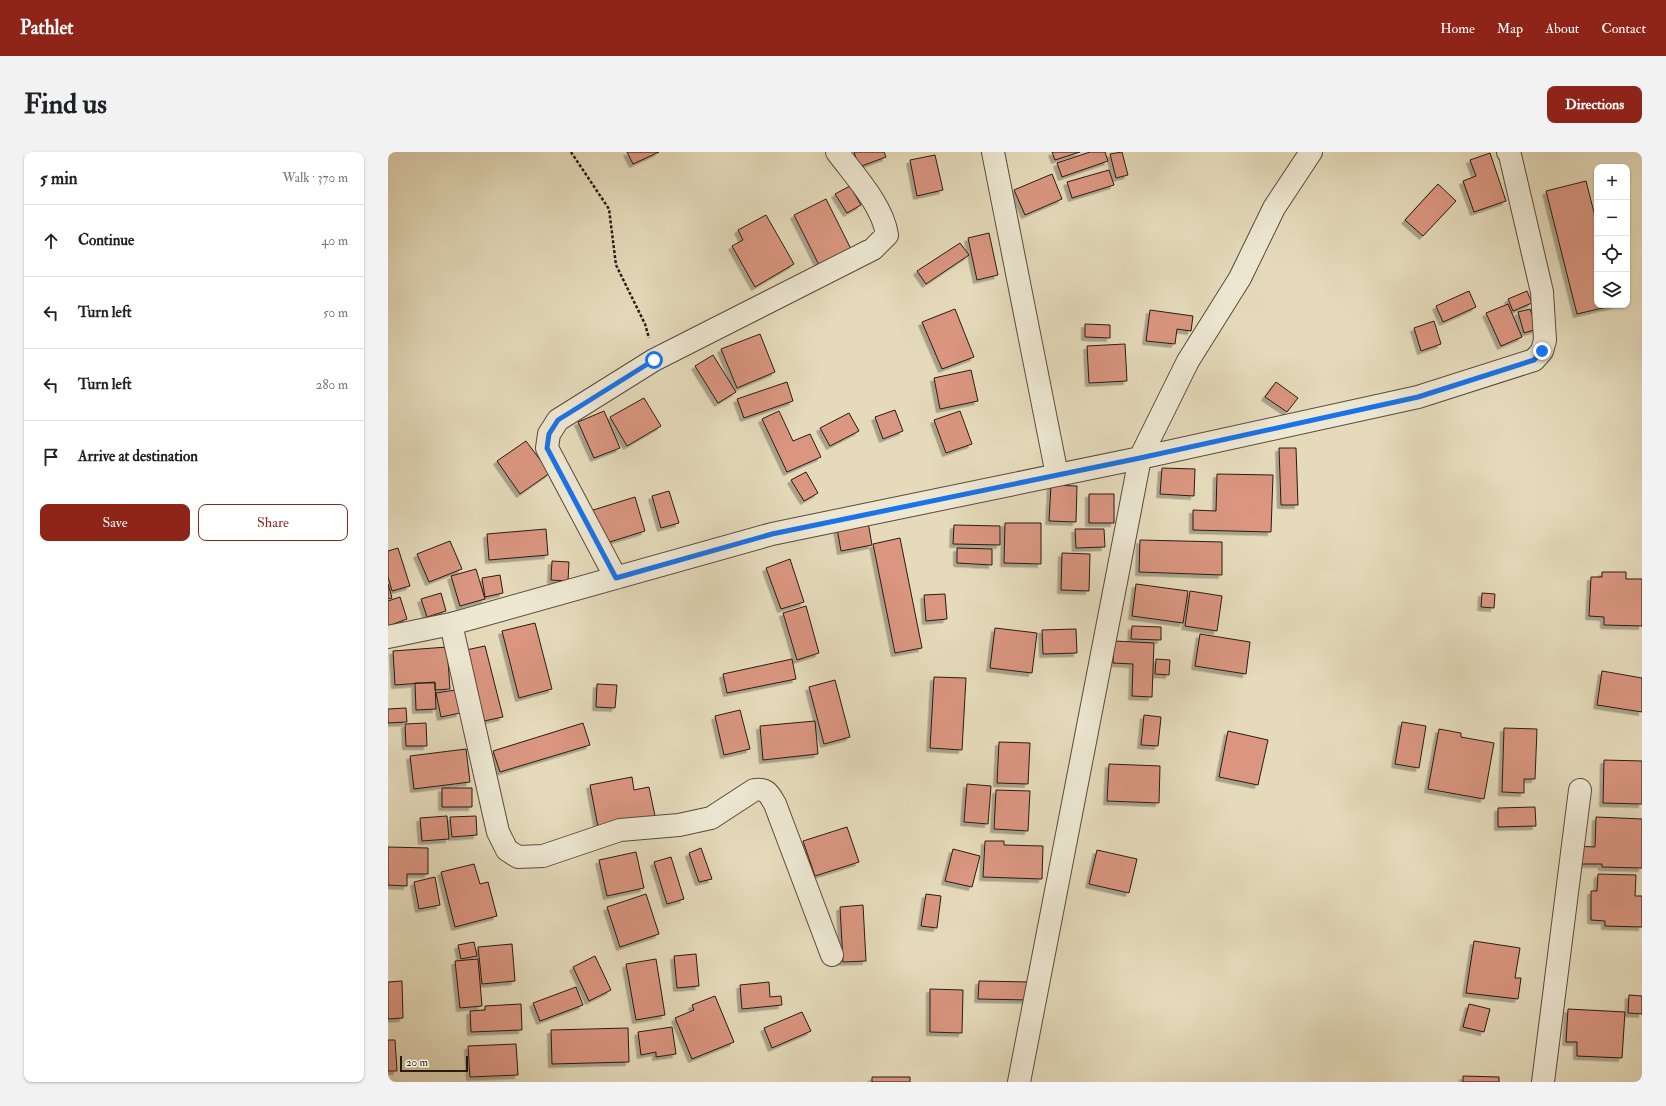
<!DOCTYPE html>
<meta charset="utf-8">
<style>
:root{--surface:#fff;--page:#f2f2f2;--text:#202124;--muted:#757577;--line:#e0e0e0;--accent:#8f2418}
body{margin:0;font-family:"IM FELL Double Pica",serif;background:var(--page);color:var(--text)}
.controls{position:absolute;right:12px;top:12px;display:grid;overflow:hidden;border-radius:8px;box-shadow:0 1px 3px #0004}
.controls button{width:36px;height:36px;display:grid;place-items:center;padding:0;border:0;border-bottom:1px solid var(--line);background:var(--surface);color:var(--text);font:20px sans-serif}
.scale{position:absolute;left:12px;bottom:10px;width:68px;box-sizing:border-box;padding-left:4px;border:2px solid #2a1a14;border-top:0;font-size:11px;line-height:14px;white-space:nowrap;color:#2a1a14;-webkit-text-stroke:3px #eee8d3;paint-order:stroke}
.stop{position:absolute;width:12px;height:12px;margin:-9px;border:3px solid #1a73e8;border-radius:50%;background:#fff}
.stop.end{background:#1a73e8;border-color:#fff;box-shadow:0 1px 4px #0008}
.list{margin:0;padding:0;list-style:none}
h2{display:flex;justify-content:space-between;align-items:center;height:52px;margin:0;padding:0 16px;font-size:17px}
h2 small{font-size:13px;font-weight:400;color:var(--muted)}
.list li{display:grid;grid-template-columns:26px 1fr auto;gap:12px;align-items:center;box-sizing:border-box;height:72px;padding:0 16px;border-top:1px solid var(--line)}
.list b{display:block;font-size:15px;white-space:nowrap}
.list em{font-size:13px;font-style:normal;color:var(--muted)}
.actions{display:flex;gap:8px;padding:12px 16px}
.actions a{flex:1;padding:9px 0;border:1px solid var(--accent);border-radius:8px;text-align:center;font-size:14px;color:var(--accent)}
.actions .main{background:var(--accent);color:#fff}
.icon{flex:none;width:22px;height:22px;fill:none;stroke:currentColor;stroke-width:2;stroke-linecap:round;stroke-linejoin:round}
.map{position:relative;flex:none;width:1254px;height:930px;overflow:hidden;border-radius:8px}
header{display:flex;align-items:center;gap:24px;box-sizing:border-box;height:56px;padding:0 20px;background:var(--accent);color:#fff}
header strong{font-size:19px}
nav{display:flex;gap:22px;margin-inline-start:auto;font-size:14px}
.intro{display:flex;align-items:center;justify-content:space-between;box-sizing:border-box;height:96px;padding:0 24px}
h1{margin:0;font-size:28px}
.button{padding:10px 18px;border-radius:8px;background:var(--accent);color:#fff;font-size:14px;font-weight:700}
main{display:flex;gap:24px;padding:0 24px}
aside{flex:1;background:var(--surface);border-radius:8px;box-shadow:0 1px 3px #0004}
.map>svg:first-child{display:block}
.building{fill:#da9680;stroke:#2a1a14;filter:url(#shadow)}
.lines{fill:none;stroke-linecap:round;stroke-linejoin:round}
.street-casing{stroke:#594a3e;stroke-width:24}
.path{stroke:#2a1a14;stroke-width:2.5;stroke-dasharray:3 2;stroke-linecap:butt}
.street{stroke:#eee8d3;stroke-width:22}
.route{stroke:#1a73e8;stroke-width:5}
</style>
<header>
<strong>Pathlet</strong>
<nav><a>Home</a><a>Map</a><a>About</a><a>Contact</a></nav>
</header>
<div class="intro"><h1>Find us</h1><a class="button">Directions</a></div>
<main>
<aside>
<h2>5 min<small>Walk · 370 m</small></h2>
<ul class="list">
<li><svg class="icon" aria-label="ahead" viewBox="0 0 24 24"><path d="M12 20V5M6 11l6-6 6 6"/></svg><div><b>Continue</b></div><em>40 m</em></li>
<li><svg class="icon" aria-label="left" viewBox="0 0 24 24"><path d="M17 20v-9H6M10 6l-5 5 5 5"/></svg><div><b>Turn left</b></div><em>50 m</em></li>
<li><svg class="icon" aria-label="left" viewBox="0 0 24 24"><path d="M17 20v-9H6M10 6l-5 5 5 5"/></svg><div><b>Turn left</b></div><em>280 m</em></li>
<li><svg class="icon" aria-label="arrive" viewBox="0 0 24 24"><path d="M6 21V4h12l-3 4 3 4H6"/></svg><div><b>Arrive at destination</b></div></li>
</ul>
<div class="actions"><a class="main">Save</a><a>Share</a></div>
</aside>
<div class="map">
<svg width="1254" height="930" viewBox="0 0 1254 930">
<defs>
<filter id="shadow"><feDropShadow dx="-3.5" dy="3.5" stdDeviation="0" flood-color="#0004"/></filter>
</defs>
<rect width="100%" height="100%" fill="#e5dbbb"/>
<filter id="stains"><feTurbulence type="fractalNoise" baseFrequency=".005" numOctaves="4"/><feColorMatrix values="0 0 0 0 .2 0 0 0 0 .09 0 0 0 0 .02 0 0 0 .5 -.17"/></filter>
<radialGradient id="worn" r=".72"><stop offset=".6" stop-color="#630" stop-opacity="0"/><stop offset="1" stop-color="#630" stop-opacity=".3"/></radialGradient>
<!-- building -->
<path class="building" d="M239,0h32l-26,12z
M466,0h30l2,5 -27,10z
M664,0h28l-25,8z
M702,0h15l3,9 -46,16 -5,-14z
M734,0l6,23 -12,3 -6,-24z
M1102,1l16,48 -32,11 -11,-31 13,-5 -6,-16z
M547,3l8,35 -26,6 -7,-36z
M721,18l5,15 -42,13 -5,-16z
M664,22l10,25 -37,16 -11,-25z
M1198,29l11,43v81h18l-38,9 -31,-123z
M1050,32l18,17 -33,35 -18,-16z
M462,34l11,19 -14,8 -12,-19z
M438,47l26,52 -32,16 -26,-52z
M378,63l28,49 -39,23 -23,-41 11,-6 -5,-10z
M601,81l9,42 -21,5 -9,-42z
M572,91l9,12 -43,29 -9,-13z
M1081,139l7,16 -33,15 -7,-16z
M1139,139l5,12 -19,8 -5,-12z
M1120,152l14,33 -21,9 -15,-33z
M567,157l19,48 -32,12 -20,-47z
M1142,157l7,20 -13,4 -6,-21z
M762,158l43,6 -2,15 -14,-2 -2,15 -29,-3z
M1046,169l7,23 -20,7 -7,-23z
M697,172l25,1v13l-25,-1z
M372,182l15,38 -38,16 -16,-39z
M737,192l2,37 -38,2 -2,-37z
M325,203l23,37 -18,11 -23,-37z
M583,218l7,31 -38,8 -6,-31z
M399,230l6,19 -49,17 -7,-19z
M888,230l22,16 -11,14 -22,-15z
M256,246l17,28 -34,20 -17,-29z
M507,258l8,21 -20,8 -8,-22z
M216,259l16,37 -26,10 -16,-36z
M391,259l14,30 17,-7 11,23 -34,15 -25,-53z
M572,259l12,33 -26,9 -12,-33z
M461,261l10,18 -29,15 -10,-18z
M138,289l24,32 -30,21 -23,-33z
M891,296h17l2,57h-17z
M774,316l33,1 -1,27 -34,-2z
M418,320l12,21 -14,8 -13,-21z
M829,322l56,1 -2,57 -78,-2v-20l23,1z
M663,333l26,1 -1,36 -27,-1z
M281,339l10,32 -18,5 -9,-32z
M701,342h25v29h-25z
M247,345l10,34 -45,14 -10,-34z
M480,370l4,23 -31,6 -4,-23z
M617,371h36v41l-37,-1z
M566,373l46,1v19l-47,-1z
M158,377l2,26 -59,5 -2,-26z
M687,377h29l1,18 -29,1z
M512,386l22,110 -27,5 -22,-109z
M752,388l82,2v33l-83,-3z
M62,389l12,28 -33,13 -12,-28z
M10,396l12,38 -18,5 -4,-14v-26z
M569,396l35,1v16l-35,-2z
M674,401l28,1 -1,37 -28,-1z
M402,407l14,43 -23,7 -15,-41z
M164,409l17,1 -1,19 -17,-1z
M88,417l9,30 -25,7 -9,-30z
M1214,420h24v7h16v47l-38,-1v-8l-15,-1 2,-39h11z
M112,423l3,18 -18,4 -3,-19z
M0,432l4,14 -4,1z
M748,432l52,7 -5,32 -51,-7z
M802,439l32,5 -5,35 -32,-5z
M53,441l5,18 -19,6 -6,-18z
M1094,441l13,1 -1,14 -13,-1z
M557,442l2,25 -21,2 -2,-26z
M12,445l7,22 -19,7v-25z
M418,454l13,47 -22,7 -14,-47z
M147,471l17,66 -33,9 -17,-67z
M744,474l29,1v13l-30,-1z
M607,476l42,5 -5,40 -42,-5z
M688,477l1,24 -34,1 -1,-24z
M812,482l50,8 -4,32 -51,-8z
M726,489l40,2 -2,54 -20,-1 1,-32 -20,-1z
M97,494l18,71 -19,4 -18,-71z
M59,495l3,42 -15,1v-8l-40,3 -2,-34z
M404,507l4,20 -69,14 -4,-19z
M768,507l14,1 -1,15 -14,-1z
M1214,519l40,7v34l-45,-7z
M546,525l32,1 -4,72 -32,-2z
M447,528l15,57 -26,7 -15,-57z
M27,531h20l1,26 -20,1z
M209,532l20,1 -2,23 -19,-1z
M67,538l5,23 -19,4 -5,-24z
M18,556l1,14 -19,1v-14z
M352,558l10,39 -26,6 -9,-39z
M756,563l17,2 -3,29 -17,-1z
M427,569l3,33 -55,6 -3,-34z
M1014,570l24,4 -7,42 -24,-4z
M38,571l1,23h-21l-1,-22z
M195,571l7,22 -90,27 -7,-21z
M1116,576l33,1 -2,50h-11v14l-22,-1z
M1051,577l22,4v4l33,6 -10,56 -56,-10z
M840,579l40,9 -10,45 -39,-8z
M611,590l31,1 -2,41 -31,-1z
M78,597l4,33 -56,7 -4,-33z
M1216,608l38,1v43l-39,-1z
M721,612l51,2 -1,37 -52,-2z
M244,625l2,13 15,-3 6,29 -57,11 -8,-42z
M579,632l24,2 -3,38 -24,-2z
M54,636h30v19h-30z
M608,638l34,1 -2,40 -34,-2z
M1147,655l1,19 -38,1v-19z
M59,664l2,23 -27,2 -2,-23z
M88,664l1,19 -25,2 -2,-20z
M1208,665l46,2v49l-40,-1v-3h-29l1,-18 21,1z
M459,675l12,35 -44,14 -12,-35z
M597,689h19v4l39,1 -1,33 -59,-2z
M0,695l40,1v26h-21v12l-19,-1z
M313,696l11,31 -13,3 -10,-29z
M565,697l27,7 -8,31 -27,-6z
M709,698l40,9 -8,34 -40,-9z
M248,700l8,36 -37,8 -8,-36z
M283,705l13,42 -17,5 -13,-42z
M86,712l6,20 8,-2 9,34 -42,11 -14,-55z
M1210,722l38,1 -1,21h7v31l-37,-1v-5l-14,-1v-29h6z
M47,725l5,28 -21,4 -5,-27z
M258,742l13,40 -39,13 -13,-40z
M538,742l15,2 -4,32 -16,-2z
M475,753l3,56 -23,1 -3,-55z
M1086,789l46,7 -5,30h6l-3,21 -52,-6z
M86,790l3,14 -16,3 -3,-14z
M124,792l3,37 -33,3 -4,-37z
M308,802l3,32 -22,2 -3,-32z
M207,804l16,34 -22,11 -16,-34z
M90,807l4,47 -22,2 -5,-47z
M268,807l9,56 -29,5 -10,-56z
M14,829l1,37 -15,1v-37z
M591,829l52,1v18l-53,-1z
M381,830l1,15 11,-1 1,9 -40,4 -2,-24z
M188,835l7,18 -43,16 -7,-18z
M542,837l33,1 -1,43 -32,-1z
M1241,843l13,1v18l-14,-1z
M327,844l19,46 -42,17 -17,-41 19,-8 -2,-5z
M133,852l1,26 -51,2 -1,-21 15,-1v-4z
M1081,852l21,5 -6,23 -21,-5z
M1180,857l57,3 -3,46 -45,-2v-14h-11z
M414,860l9,19 -39,17 -8,-20z
M284,875l4,27 -20,3v-5l-15,3 -3,-23z
M240,876l1,34 -77,2 -1,-34z
M0,888h7l2,31h-9z
M128,892l2,31 -48,2 -2,-31z
M1075,924l36,1v5h-36z
M484,925h38v5h-38z"/>
<g class="lines">
<defs>
<path id="street" d="M605,0l64,323
M228,426l-69,-130 2,-14 9,-14 96,-60 219,-111 14,-14c-4,-29 -32,-59 -50,-83
M63,472l47,208 9,18 11,7 25,-1 77,-26 59,-5 32,-7 43,-28c13,-2 15,4 21,14l57,151
M0,485l63,-13 321,-90 368,-76 278,-61 116,-37 8,-9 3,-11 -3,-48 -32,-137 -2,-3
M631,930l121,-624 48,-97 52,-83 34,-70 37,-56
M1155,930l37,-292"/>
</defs>
<!-- street casing -->
<use href="#street" class="street-casing"/>
<!-- path -->
<path class="path" d="M183,0l38,57 7,56 29,59 4,14"/>
<!-- street -->
<use href="#street" class="street"/>
</g>
<g class="lines">
<!-- route -->
<path class="route" d="M266,208l-96,60 -9,14 -2,14 69,130 156,-44 368,-76 278,-61 116,-37 8,-9"/>
</g>
<rect width="100%" height="100%" filter="url(#stains)"/>
<rect width="100%" height="100%" fill="url(#worn)"/>
</svg>
<div class="controls">
<button>+</button>
<button>−</button>
<button><svg class="icon" aria-label="locate" viewBox="0 0 24 24"><circle cx="12" cy="12" r="6"/><path d="M12 2v4M12 18v4M2 12h4M18 12h4"/></svg></button>
<button><svg class="icon" aria-label="layers" viewBox="0 0 24 24"><path d="M12 4l9 5-9 5-9-5zM3 14l9 5 9-5"/></svg></button>
</div>
<div class="scale">20 m</div>
<div class="stop" style="left:266px;top:208px"></div>
<div class="stop end" style="left:1154px;top:199px"></div>
</div>
</main>
